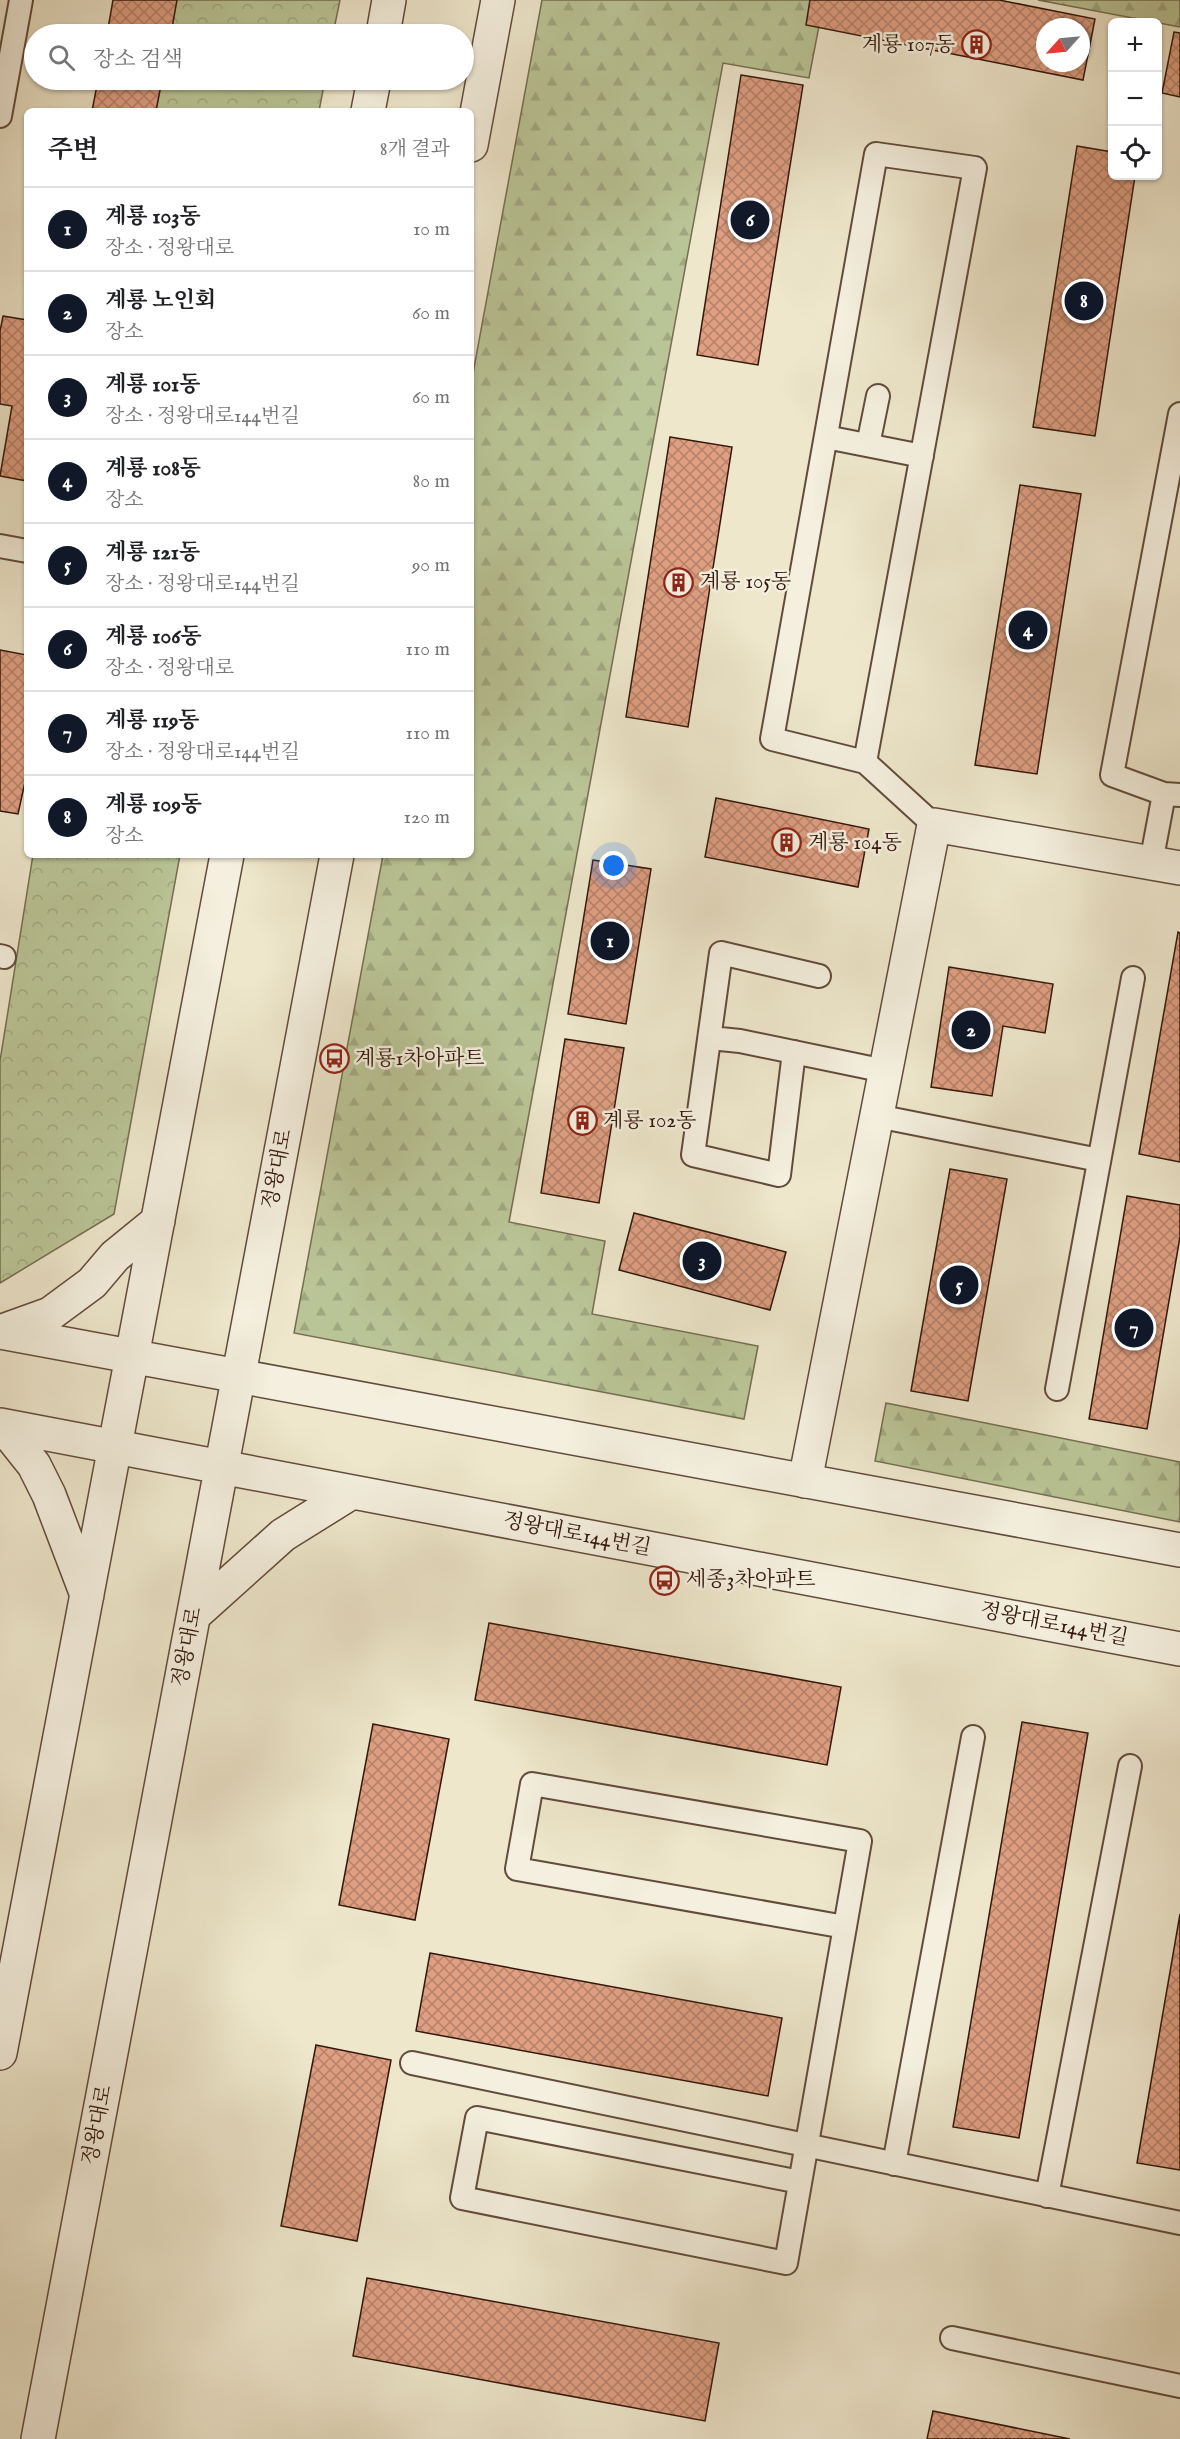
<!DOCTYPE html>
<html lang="ko">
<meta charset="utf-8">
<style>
:root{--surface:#fff;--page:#f6f6f6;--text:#202124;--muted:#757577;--line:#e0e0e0;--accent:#111827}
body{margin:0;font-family:"IM FELL English","Noto Serif KR",serif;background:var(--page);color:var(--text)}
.controls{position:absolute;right:18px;top:18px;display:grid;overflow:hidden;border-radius:9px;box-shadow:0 2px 4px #0004}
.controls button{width:54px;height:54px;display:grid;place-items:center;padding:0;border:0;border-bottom:2px solid var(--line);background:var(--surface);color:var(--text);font:30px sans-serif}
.compass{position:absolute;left:1036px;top:18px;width:54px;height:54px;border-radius:50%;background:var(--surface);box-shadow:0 2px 4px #0004;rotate:243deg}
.you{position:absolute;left:614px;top:866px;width:21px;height:21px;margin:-15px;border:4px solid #fff;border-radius:50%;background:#1a73e8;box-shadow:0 0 0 9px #1a73e833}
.badge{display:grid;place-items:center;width:39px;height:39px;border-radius:50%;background:var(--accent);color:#fff;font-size:20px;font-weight:700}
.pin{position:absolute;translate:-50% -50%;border:3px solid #fff;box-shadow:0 2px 6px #0006}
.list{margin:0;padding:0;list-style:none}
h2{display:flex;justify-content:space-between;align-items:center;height:78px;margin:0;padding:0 24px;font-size:26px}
h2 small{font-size:20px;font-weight:400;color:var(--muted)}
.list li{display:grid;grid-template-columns:39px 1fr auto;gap:18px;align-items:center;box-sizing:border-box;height:84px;padding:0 24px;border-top:2px solid var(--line)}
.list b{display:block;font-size:22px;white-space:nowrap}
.list p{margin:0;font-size:20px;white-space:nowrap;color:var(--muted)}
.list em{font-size:20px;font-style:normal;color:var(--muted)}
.icon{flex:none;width:33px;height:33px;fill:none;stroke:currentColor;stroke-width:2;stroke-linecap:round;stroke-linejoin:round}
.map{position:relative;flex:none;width:1180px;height:2439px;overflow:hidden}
.search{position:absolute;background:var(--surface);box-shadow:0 2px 4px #0004;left:24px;top:24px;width:450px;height:66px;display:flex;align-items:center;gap:15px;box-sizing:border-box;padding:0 21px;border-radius:33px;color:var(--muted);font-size:22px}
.panel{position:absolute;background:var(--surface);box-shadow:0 2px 4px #0004;left:24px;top:108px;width:450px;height:750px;border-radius:9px}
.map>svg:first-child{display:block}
.forest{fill:url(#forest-firs);stroke:#766e51;stroke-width:1.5}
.park{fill:url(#park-crowns);stroke:#766e51;stroke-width:1.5}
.building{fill:url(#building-cross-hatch);stroke:#33170b;stroke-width:1.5;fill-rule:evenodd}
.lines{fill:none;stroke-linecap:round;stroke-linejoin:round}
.service-casing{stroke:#624b3b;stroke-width:26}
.minor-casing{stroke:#624b3b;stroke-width:36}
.tertiary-casing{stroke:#624b3b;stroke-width:36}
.service{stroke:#f4efde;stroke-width:22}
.minor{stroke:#f4efde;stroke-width:33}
.tertiary{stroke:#f4efde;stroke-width:33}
.labels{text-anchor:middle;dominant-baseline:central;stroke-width:5;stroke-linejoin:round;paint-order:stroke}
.poi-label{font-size:21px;fill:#33170b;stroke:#f4efde;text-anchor:start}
.street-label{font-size:21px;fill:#33170b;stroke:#f4efde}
</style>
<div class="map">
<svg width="1180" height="2439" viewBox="0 0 1180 2439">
<defs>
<pattern id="forest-firs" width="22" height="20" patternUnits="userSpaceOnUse" patternTransform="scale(1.5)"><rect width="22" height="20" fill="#bac597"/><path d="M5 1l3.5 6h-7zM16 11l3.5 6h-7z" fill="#a0a881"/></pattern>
<pattern id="park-crowns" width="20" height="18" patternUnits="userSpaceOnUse" patternTransform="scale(1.5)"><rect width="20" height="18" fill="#bac597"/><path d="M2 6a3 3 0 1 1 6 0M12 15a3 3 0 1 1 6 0" fill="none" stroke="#a0a881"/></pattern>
<pattern id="building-cross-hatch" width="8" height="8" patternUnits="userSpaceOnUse" patternTransform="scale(1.5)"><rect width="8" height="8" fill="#de9f82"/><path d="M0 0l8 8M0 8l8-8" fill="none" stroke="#b58169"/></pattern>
</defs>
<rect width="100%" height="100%" fill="#eee7cc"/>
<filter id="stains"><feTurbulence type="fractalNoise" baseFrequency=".00333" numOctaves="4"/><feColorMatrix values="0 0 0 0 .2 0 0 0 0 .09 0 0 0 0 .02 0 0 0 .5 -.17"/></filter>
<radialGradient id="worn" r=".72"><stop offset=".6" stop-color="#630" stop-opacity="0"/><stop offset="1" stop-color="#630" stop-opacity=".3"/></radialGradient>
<!-- forest -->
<path class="forest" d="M542,0h282l-15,78 -86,-15 -214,1159 96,19 -13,73 166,32 -14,73 -450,-86 89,-478h88v-471z
M1038,0h142v27z
M886,1403l294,59v60l-305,-61z"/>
<!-- park -->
<path class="park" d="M170,0h170l-7,34h-169z
M157,80h168l-6,31h-167z
M33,855h147l-66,359 -114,69v-222z"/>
<!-- building -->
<path class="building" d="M113,0h64l-6,34h-64z
M810,0h189l96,19 -12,61 -277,-55zM1045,27h36v36h-36z
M1174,32l6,1v64l-18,-4z
M741,75l62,10 -45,280 -61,-10z
M98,80h64l-6,31h-64z
M1077,146l35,6v24h23l-40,260 -62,-9z
M3,316l24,4v161l-27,-5 12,-70 -12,-2v-73z
M670,437l62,10 -44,280 -62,-10z
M1020,485l61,9 -44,280 -62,-9z
M0,650l27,5v118l-9,41 -18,-3z
M716,798l153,31 -11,58 -153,-30z
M593,860l58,9 -25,155 -58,-10z
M1178,932l2,1v229l-41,-8z
M949,967l104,17 -8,49 -42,-7 -11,70 -61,-9z
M565,1039l59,9 -25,155 -58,-10z
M950,1169l57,10 -39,222 -57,-10z
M1127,1196l53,9v32l-33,192 -58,-10z
M634,1213l152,39 -16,58 -151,-40z
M489,1623l352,64 -14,78 -352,-65z
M1022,1722l66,11 -69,405 -66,-11z
M373,1724l76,15 -34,181 -76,-15z
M1180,1914v256l-43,-7z
M430,1953l352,65 -14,78 -352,-65z
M316,2045l75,15 -34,181 -76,-15z
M367,2278l352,65 -14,78 -352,-65z
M933,2411l137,28h-143z"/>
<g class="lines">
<defs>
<path id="service" d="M0,116l21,-116
M1180,414l-68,361 52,19 16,1
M826,437l96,19
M868,445l10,-49
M0,546l27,5
M865,762l110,-594 -99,-14 -104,585 93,23 69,63
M1151,863l13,-69
M0,956l4,1
M710,1038l30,3 145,30
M794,1052l-15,123 -86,-20 28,-202 98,23
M877,1116l222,44
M1057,1389l76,-411
M412,2063l768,160
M894,2164l79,-427
M800,2182l-323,-64 -15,80 324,65 74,-422 -328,-57 -15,85 328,58
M1047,2196l83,-430
M952,2338l228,48"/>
<path id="minor" d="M805,1481l129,-656 246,43"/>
<path id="tertiary" d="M383,34l6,-34
M368,111l6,-31
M471,145l27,-145
M0,1332l1180,218
M0,1332l50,-18 42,-31 23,-27 43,-35
M0,1425l1180,224
M3,1426l31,39 15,30 38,100
M194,1615l89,-80 69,-43
M0,2053l227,-1198
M38,2439l299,-1584"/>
</defs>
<!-- service casing -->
<use href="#service" class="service-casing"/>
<!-- minor casing -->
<use href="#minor" class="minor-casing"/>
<!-- tertiary casing -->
<use href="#tertiary" class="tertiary-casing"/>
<!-- service -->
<use href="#service" class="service"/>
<!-- minor -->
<use href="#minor" class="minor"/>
<!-- tertiary -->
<use href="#tertiary" class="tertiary"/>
</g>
<!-- icons -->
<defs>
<symbol id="building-ring" viewBox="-11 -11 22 22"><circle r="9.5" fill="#f4efde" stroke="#8f2418" stroke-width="1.5"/><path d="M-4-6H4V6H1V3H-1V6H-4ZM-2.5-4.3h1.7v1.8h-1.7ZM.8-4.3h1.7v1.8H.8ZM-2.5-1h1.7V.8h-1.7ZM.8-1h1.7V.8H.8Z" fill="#8f2418"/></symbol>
<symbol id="bus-ring" viewBox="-11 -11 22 22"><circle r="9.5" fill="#f4efde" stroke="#8f2418" stroke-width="1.5"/><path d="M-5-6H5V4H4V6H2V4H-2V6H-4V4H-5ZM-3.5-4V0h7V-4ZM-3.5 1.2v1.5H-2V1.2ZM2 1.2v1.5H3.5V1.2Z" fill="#8f2418"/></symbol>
</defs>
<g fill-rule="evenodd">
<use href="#building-ring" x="960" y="28" width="33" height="33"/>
<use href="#building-ring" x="662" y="566" width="33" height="33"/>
<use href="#building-ring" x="770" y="826" width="33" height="33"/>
<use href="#bus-ring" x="318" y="1042" width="33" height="33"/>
<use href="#building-ring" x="566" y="1104" width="33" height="33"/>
<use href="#bus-ring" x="648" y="1564" width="33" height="33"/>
</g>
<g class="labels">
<!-- poi labels -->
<g class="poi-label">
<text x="955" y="45" text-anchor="end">계룡 107동</text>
<text x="700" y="582">계룡 105동</text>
<text x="808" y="843">계룡 104동</text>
<text x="355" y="1059">계룡1차아파트</text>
<text x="603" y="1121">계룡 102동</text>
<text x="686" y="1580">세종3차아파트</text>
</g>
<!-- street labels -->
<g class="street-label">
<text transform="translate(278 1169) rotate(-79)">정왕대로</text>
<text transform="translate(577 1535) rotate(11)">정왕대로144번길</text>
<text transform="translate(1054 1625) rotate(11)">정왕대로144번길</text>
<text transform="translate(188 1647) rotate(-79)">정왕대로</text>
<text transform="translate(98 2125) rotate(-79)">정왕대로</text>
</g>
</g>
<rect width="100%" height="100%" filter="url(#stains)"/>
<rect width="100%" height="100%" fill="url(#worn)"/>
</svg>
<div class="controls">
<button>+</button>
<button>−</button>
<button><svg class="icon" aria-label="locate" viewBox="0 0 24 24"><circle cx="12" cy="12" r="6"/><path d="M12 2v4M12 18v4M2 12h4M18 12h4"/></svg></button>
</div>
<svg class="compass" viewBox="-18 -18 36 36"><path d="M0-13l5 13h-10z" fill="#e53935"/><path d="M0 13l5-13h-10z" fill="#757577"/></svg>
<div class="you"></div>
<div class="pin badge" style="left:610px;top:941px">1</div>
<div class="pin badge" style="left:971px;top:1030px">2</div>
<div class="pin badge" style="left:702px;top:1261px">3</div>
<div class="pin badge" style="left:1028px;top:630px">4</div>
<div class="pin badge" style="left:959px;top:1285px">5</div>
<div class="pin badge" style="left:750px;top:220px">6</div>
<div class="pin badge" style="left:1134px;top:1328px">7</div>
<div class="pin badge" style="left:1084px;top:301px">8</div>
<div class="search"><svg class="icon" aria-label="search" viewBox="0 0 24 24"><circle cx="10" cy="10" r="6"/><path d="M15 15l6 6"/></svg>장소 검색</div>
<section class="panel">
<h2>주변<small>8개 결과</small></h2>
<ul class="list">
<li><span class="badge">1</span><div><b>계룡 103동</b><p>장소 · 정왕대로</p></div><em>10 m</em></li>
<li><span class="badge">2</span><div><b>계룡 노인회</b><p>장소</p></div><em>60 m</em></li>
<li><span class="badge">3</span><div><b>계룡 101동</b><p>장소 · 정왕대로144번길</p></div><em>60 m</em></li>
<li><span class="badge">4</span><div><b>계룡 108동</b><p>장소</p></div><em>80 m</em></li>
<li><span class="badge">5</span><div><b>계룡 121동</b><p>장소 · 정왕대로144번길</p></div><em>90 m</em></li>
<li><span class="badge">6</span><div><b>계룡 106동</b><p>장소 · 정왕대로</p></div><em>110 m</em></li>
<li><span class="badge">7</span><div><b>계룡 119동</b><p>장소 · 정왕대로144번길</p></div><em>110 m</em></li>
<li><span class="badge">8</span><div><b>계룡 109동</b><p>장소</p></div><em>120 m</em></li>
</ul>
</section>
</div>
